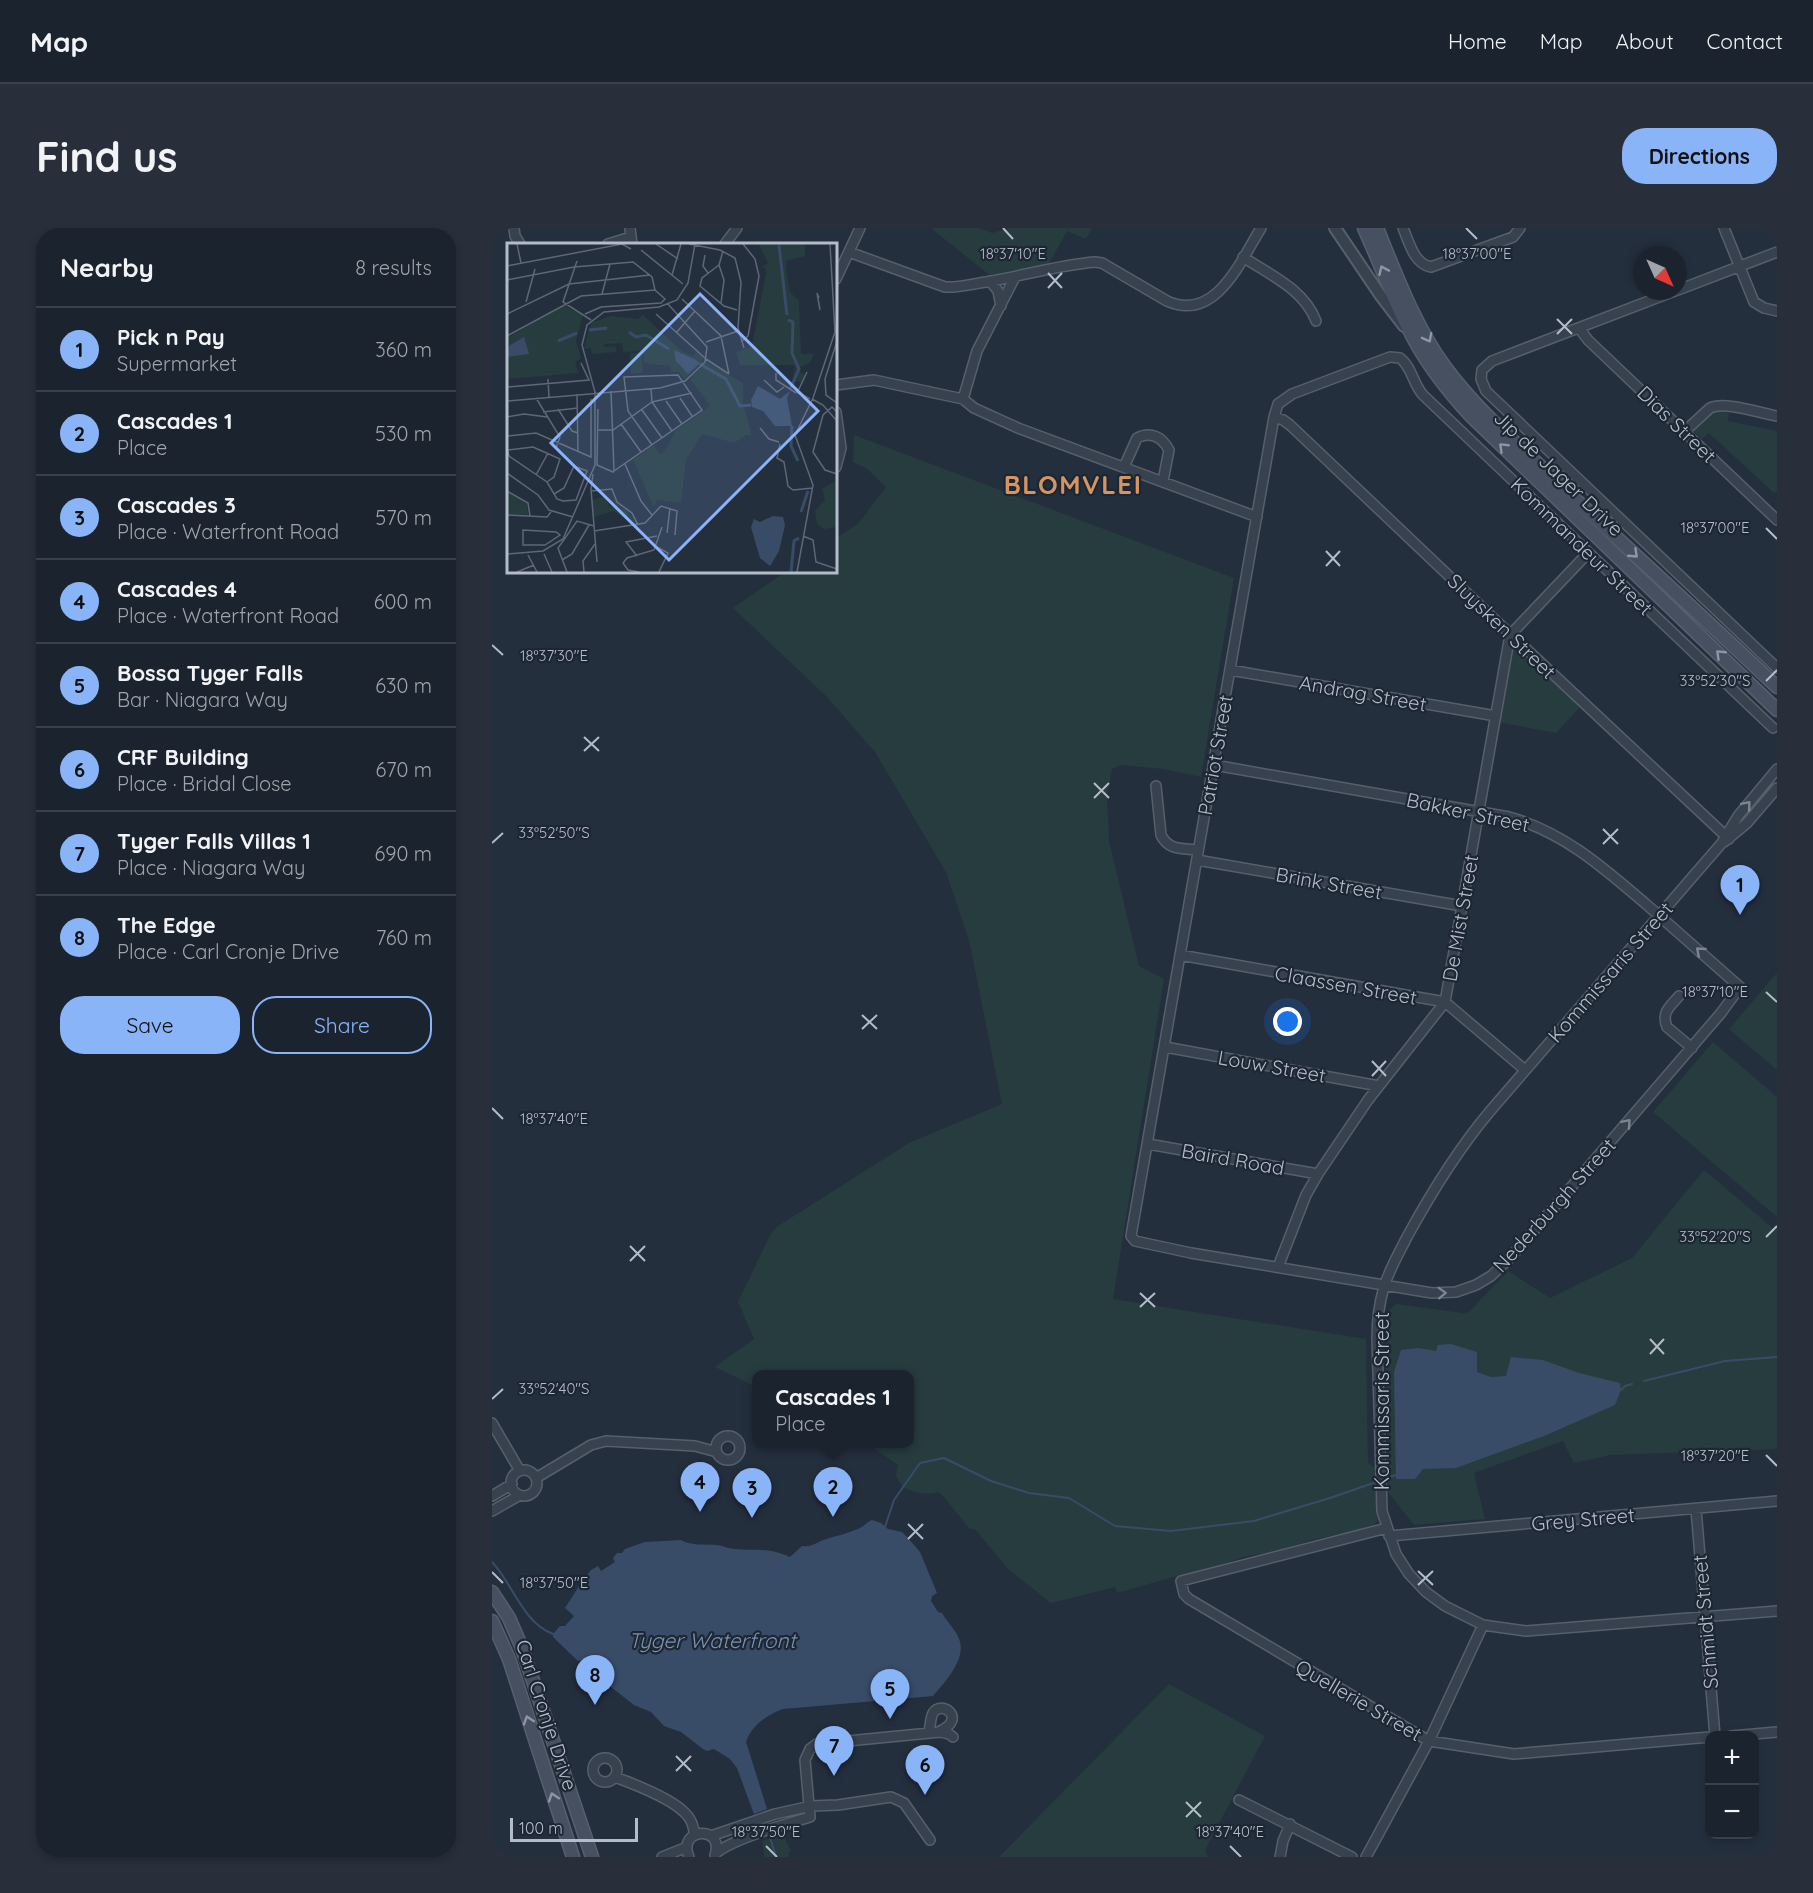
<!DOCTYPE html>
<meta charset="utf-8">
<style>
:root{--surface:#1b232e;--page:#282f3a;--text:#f1f3f6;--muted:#a0a4aa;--line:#39404a;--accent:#8ab4f8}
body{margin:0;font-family:Quicksand,sans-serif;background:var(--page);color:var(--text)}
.controls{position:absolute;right:18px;bottom:18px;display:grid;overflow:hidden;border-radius:12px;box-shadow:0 3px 9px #0003}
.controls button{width:54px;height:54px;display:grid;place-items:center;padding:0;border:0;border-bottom:2px solid var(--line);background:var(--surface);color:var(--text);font:30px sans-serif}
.compass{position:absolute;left:1141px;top:18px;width:54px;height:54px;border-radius:50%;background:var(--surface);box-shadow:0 3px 9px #0003;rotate:135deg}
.scale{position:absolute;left:18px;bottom:15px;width:128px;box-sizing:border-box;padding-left:6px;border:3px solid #b4bcc9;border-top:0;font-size:16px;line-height:21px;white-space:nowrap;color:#b4bcc9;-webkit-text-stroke:4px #1d2633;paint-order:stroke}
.you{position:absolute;left:796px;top:794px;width:21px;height:21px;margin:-15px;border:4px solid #fff;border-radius:50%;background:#1a73e8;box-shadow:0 0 0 9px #1a73e833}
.badge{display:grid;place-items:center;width:39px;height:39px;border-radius:50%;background:var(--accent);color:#111;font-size:20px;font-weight:700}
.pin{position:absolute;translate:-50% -50px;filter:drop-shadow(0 2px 3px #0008)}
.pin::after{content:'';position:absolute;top:32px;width:21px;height:18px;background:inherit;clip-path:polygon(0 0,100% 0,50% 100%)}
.popup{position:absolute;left:260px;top:1142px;width:162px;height:78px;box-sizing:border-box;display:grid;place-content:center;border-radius:12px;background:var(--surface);filter:drop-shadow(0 2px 4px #0005);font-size:20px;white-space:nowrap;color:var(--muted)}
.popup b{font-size:22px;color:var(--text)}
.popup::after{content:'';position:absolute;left:50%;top:100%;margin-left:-12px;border:12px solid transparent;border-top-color:var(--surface)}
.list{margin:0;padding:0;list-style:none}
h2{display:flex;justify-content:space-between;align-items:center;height:78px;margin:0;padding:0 24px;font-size:26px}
h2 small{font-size:20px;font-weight:400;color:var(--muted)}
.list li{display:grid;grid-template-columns:39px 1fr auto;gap:18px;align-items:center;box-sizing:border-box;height:84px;padding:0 24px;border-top:2px solid var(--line)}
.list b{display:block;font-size:22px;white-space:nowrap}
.list p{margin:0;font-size:20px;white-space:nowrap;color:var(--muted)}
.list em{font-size:20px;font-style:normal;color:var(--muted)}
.actions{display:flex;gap:12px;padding:18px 24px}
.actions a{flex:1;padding:14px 0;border:2px solid var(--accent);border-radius:24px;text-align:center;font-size:21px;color:var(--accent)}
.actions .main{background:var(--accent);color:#111}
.map{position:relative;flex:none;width:1285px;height:1629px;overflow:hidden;border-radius:24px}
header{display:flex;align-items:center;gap:36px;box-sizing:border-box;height:84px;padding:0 30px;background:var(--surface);border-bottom:2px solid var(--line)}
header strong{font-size:28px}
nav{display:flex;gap:33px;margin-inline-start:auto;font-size:21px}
.intro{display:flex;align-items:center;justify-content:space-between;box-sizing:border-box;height:144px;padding:0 36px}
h1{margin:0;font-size:42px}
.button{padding:15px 27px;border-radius:24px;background:var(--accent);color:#111;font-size:21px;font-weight:700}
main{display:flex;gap:36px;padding:0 36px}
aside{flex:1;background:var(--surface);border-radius:24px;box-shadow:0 3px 9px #0003}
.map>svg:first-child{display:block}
.green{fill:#263c3f}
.water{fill:#394c67}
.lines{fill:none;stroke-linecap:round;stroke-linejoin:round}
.stream{stroke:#394c67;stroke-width:2}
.minor-casing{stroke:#565f6c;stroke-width:12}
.tertiary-casing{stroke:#565f6c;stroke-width:14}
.secondary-casing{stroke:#565f6c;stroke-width:15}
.minor{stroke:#38414e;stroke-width:9}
.tertiary{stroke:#38414e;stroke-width:10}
.secondary{stroke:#465061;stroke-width:12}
.oneway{stroke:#8e96a5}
.oneway2{stroke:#7c8592}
.ticks{fill:none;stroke:#b4bcc9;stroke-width:2}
.labels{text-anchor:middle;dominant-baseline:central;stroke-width:4.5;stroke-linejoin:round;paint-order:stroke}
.street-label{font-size:20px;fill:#b4bcc9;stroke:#1d2633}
.water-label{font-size:21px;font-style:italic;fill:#7c92b1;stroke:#1d2633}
.district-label{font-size:26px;font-weight:bold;letter-spacing:1.5px;fill:#d59563;stroke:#1d2633}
.inset-river{fill:none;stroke:#394c67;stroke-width:3}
.inset-road{fill:none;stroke:#5e6776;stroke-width:1.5}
.view{fill:#8ab4f8;fill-opacity:0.15;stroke:#8ab4f8;stroke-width:3}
.inset-edge{fill:none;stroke:#b4bcc9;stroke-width:3}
.ticks-label{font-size:15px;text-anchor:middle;fill:#b4bcc9;stroke:#1d2633;stroke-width:4.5;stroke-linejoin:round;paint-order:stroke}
</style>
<header>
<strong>Map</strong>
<nav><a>Home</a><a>Map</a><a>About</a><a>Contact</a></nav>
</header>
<div class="intro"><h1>Find us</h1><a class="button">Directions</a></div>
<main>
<aside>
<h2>Nearby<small>8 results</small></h2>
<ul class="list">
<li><span class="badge">1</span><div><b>Pick n Pay</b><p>Supermarket</p></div><em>360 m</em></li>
<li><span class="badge">2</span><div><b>Cascades 1</b><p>Place</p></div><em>530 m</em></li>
<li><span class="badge">3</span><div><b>Cascades 3</b><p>Place · Waterfront Road</p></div><em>570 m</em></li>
<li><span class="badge">4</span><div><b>Cascades 4</b><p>Place · Waterfront Road</p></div><em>600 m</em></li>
<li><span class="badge">5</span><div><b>Bossa Tyger Falls</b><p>Bar · Niagara Way</p></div><em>630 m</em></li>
<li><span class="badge">6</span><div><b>CRF Building</b><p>Place · Bridal Close</p></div><em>670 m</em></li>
<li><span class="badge">7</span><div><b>Tyger Falls Villas 1</b><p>Place · Niagara Way</p></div><em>690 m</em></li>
<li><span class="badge">8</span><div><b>The Edge</b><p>Place · Carl Cronje Drive</p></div><em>760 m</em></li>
</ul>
<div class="actions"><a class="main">Save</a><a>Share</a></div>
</aside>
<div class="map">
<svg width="1285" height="1629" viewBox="0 0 1285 1629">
<rect width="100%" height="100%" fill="#242f3e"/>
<!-- green -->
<path class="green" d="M441,0h46l13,5 18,-5h82l-6,11 -19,-8 -20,36 -55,10 -60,-48z
M1226,183l11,2 -1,8 49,10v60l-3,2 -65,-60 -7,6 -9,-9 17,-17z
M362,207l380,143 -33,199 -37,-8 -43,-4 -9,4 -5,27 2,45 30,125 25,13 -51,320 253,40 2,124 7,5c-1,9 -1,17 0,26 2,13 9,23 -3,33l-60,13 -35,11 -34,6 -35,13 -17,4 -11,1 -59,17h-4l-2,-5 -64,16 -43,-34 -33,-40h-5l-28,-34 -4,-3c-13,4 -22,0 -35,-4l-7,-12 2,-11 -30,-21h42v-70h-154v13l-41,-20 39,-28 -16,-37 33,-69 7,-7 131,-83 93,-39 -33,-164 -23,-68 -71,-120 -49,-56 -93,-88 52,-36h51v-34l22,-14 28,-37 -20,-19 -13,-6z
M1023,421h5l61,57 -25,27 -58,-11 13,-70z
M1284,746h1v96l-48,-41z
M1221,814l64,55v120l-124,-105z
M1212,942l71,60 2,-2v221l-167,6 -36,8 -11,-22 -89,32 11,46 -71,6 -26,-33 -3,-149 3,-32 8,-7 67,9 6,-1 39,-41 42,27 82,-40z
M677,1456l96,52 -60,114 3,7h-209z
M289,1607h2l8,16 -2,2v4h-25l-2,-16z"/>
<!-- water -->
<path class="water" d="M959,1116l26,8v20l14,5 15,-1 5,-19 32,3 36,13 41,10 1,7 -6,15 -71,31 -88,32 -33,1 -8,10h-19l-2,-107 7,-22 17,-2 18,3 2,-6z
M380,1292l9,3 7,6 14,3 5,5 13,15 17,41 -5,3 -1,5 7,11 4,1c5,9 16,19 18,29 5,19 -16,41 -27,54l-150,13c-15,5 -32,17 -37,33l21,67 -13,5 -17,-46 -7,-9 -16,-10 -7,2 -4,-2 -22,-17 -17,-6 -13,-14 -17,-7 -23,-18 -28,-27 -5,1 -25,-24v-3l7,-8h5l9,-10 -9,-8 16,-25 10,-13 7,-4 3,5 14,-9 -2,-4 4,-5h5l3,-4 20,-7 36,-2c10,6 25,4 36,5 7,1 12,4 18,4 23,2 33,-2 55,8l12,-11c9,1 12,-2 19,-5 13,-5 26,-7 39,-13 4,-2 7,-6 12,-8z"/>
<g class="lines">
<!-- stream -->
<path class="stream" d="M1152,1153l81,-20 52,-4
M1129,1162l4,-4 7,-2
M892,1251l12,-4
M393,1299l9,-27 26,-37 24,-5 47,23 38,12 40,5 46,28 56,5 83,-10 76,-23 49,-17
M0,1334c21,22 31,61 61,72
M277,1606l7,23"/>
<defs>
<path id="minor" d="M22,0l1,8 5,8
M138,0l2,16
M911,0c6,14 11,36 28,39l82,-30 7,-9
M1232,0l30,74 10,6 13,3
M116,16l23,-7
M233,16l12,-16
M357,24l96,35c13,1 27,-3 41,-5 37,-6 72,-17 109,-20l7,1 65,38c49,22 74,-41 94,-73
M751,29c27,18 61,32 73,64
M344,51l24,-51
M498,53l8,10 3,15
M1186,62l99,-38
M1183,63l-183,70 -10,9 -1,9 5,12 291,277
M1087,100l9,12 189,180
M344,157l38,-5 89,19 11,9 44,20 239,89
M471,171l14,-48 38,-74
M344,184l5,36 -5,19
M782,189l9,3 7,5 218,207 7,9 8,5 206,193
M1193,203l25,-23c15,-7 50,5 67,8
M632,239l13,-29c14,-7 25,-1 32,12l-6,31
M738,442l266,46
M722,537l295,52c55,15 96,52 138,88 31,27 62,55 93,82l-19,26 -210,244 -20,19 -15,9 -20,7 -24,1 -241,-40 -56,-12 -4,-5 143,-819 4,-13 14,-10 98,-37 10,1c12,9 13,26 23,37l350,333
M1285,541l-39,47 -17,28 -230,266c-33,39 -60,83 -84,127 -8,16 -18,33 -23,50 -5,17 -7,33 -7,51l5,173 14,43 13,20 17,18 19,14 38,19 43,6 251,-20
M664,558l5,49c8,16 21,13 37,15
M1232,614l23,-19 30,-35
M705,632l265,46
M688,727l265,47 80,68
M1187,768c-9,11 -18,16 -12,31l25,21
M673,819l214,39
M656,916l170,30
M786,1039l28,-72 12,-21 50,-74 77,-98 65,-367 78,-82
M0,1195l28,48
M224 1220a12 12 0 1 1 24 0a12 12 0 1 1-24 0Z
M19 1255a13 13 0 1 1 26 0a13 13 0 1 1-26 0Z
M44,1250l55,-33 15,-4 89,5 22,6
M0,1268l20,-12
M1204,1281l19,227
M0,1283l28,-16
M895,1300l-206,53 3,13 5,5 240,142 85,13 196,-17
M897,1308l388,-35
M436,1505c3,-6 2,-15 5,-20 9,-14 34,6 7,18
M1239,1508l46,-4
M101 1542a12 12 0 1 1 24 0a12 12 0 1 1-24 0Z
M123,1549c19,7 57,22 70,36 7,6 8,14 10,22
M747,1572l113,57
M219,1608l64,-22 36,-8 27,-1 53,-8 13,6 26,37
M224,1625c19,-15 70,-29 94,-36l-5,-57 5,-11 7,-5 123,-12 9,2 4,3
M170,1629l25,-10
M197,1629c-13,-29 36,-33 26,-2
M788,1629l3,-16 7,-17
M874,1629l63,-116 54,-116"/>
<path id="tertiary" d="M843,0l46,68 23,30"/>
<path id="secondary" d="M872,0c17,37 31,77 51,113 15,27 34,51 55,74l307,295
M885,0c19,47 38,98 68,139 33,45 78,82 118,121 71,66 143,132 214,199
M0,1364l17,26 13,30 70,209
M0,1393l17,38 64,198"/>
</defs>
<!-- minor casing -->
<use href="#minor" class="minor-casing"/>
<!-- tertiary casing -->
<use href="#tertiary" class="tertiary-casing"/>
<!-- secondary casing -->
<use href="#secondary" class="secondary-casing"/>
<!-- minor -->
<use href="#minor" class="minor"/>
<!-- tertiary -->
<use href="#tertiary" class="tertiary"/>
<!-- secondary -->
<use href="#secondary" class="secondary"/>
</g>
<!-- one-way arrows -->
<defs><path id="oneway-chevron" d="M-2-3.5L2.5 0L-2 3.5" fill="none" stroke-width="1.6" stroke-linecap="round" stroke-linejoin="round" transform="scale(1.5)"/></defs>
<g class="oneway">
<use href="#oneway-chevron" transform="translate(891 42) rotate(-114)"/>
<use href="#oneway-chevron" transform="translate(936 110) rotate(62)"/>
<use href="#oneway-chevron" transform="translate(1011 219) rotate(-136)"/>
<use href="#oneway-chevron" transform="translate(1142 326) rotate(43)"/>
<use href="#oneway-chevron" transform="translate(1228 426) rotate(-136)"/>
<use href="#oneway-chevron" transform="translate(36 1492) rotate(-108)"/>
<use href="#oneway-chevron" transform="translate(61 1569) rotate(-108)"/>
</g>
<g class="oneway2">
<use href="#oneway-chevron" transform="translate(1255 577) rotate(-50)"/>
<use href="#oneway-chevron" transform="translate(1208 723) rotate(-139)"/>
<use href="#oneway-chevron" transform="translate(1135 895) rotate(-49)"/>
<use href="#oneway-chevron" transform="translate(950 1065) rotate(-2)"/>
</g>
<!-- ticks -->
<path class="ticks" d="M511,0l10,11M974,0l11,11M556,45l14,15M556,60l14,-15M1065,91l15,15M1065,106l15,-15M1274,300l11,11M834,323l14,15M834,338l14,-15M0,417l11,10M1274,453l11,-11M92,509l15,14M92,523l15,-14M602,555l15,15M602,570l15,-15M1111,601l15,15M0,615l11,-10M1111,616l15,-15M1274,764l11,10M370,787l15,14M370,801l15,-14M880,833l14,15M880,848l14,-15M0,880l11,11M1274,1009l11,-11M138,1018l15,15M138,1033l15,-15M648,1065l15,14M648,1079l15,-14M1158,1111l14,15M1158,1126l14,-15M0,1171l11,-10M1274,1227l11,11M416,1296l15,15M416,1311l15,-15M926,1343l15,14M0,1344l11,11M926,1357l15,-14M184,1528l15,15M184,1543l15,-15M694,1574l15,15M694,1589l15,-15M274,1618l11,11M738,1618l11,11"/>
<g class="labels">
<!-- street labels -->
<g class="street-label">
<text transform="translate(1185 196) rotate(44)">Dias Street</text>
<text transform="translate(1067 245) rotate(44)">Jip de Jager Drive</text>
<text transform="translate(1090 318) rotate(44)">Kommandeur Street</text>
<text transform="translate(1010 398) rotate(44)">Sluysken Street</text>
<text transform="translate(871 465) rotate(10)">Andrag Street</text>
<text transform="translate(723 527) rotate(-80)">Patriot Street</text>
<text transform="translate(976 584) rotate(12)">Bakker Street</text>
<text transform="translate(837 655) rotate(10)">Brink Street</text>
<text transform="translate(968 690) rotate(-80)">De Mist Street</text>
<text transform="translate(1118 744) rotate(-49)">Kommissaris Street</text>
<text transform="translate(854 757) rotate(10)">Claassen Street</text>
<text transform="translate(780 838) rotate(10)">Louw Street</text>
<text transform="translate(741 931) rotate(10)">Baird Road</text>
<text transform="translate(1062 977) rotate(-48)">Nederburgh Street</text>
<text transform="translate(889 1173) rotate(-90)">Kommissaris Street</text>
<text transform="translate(1091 1291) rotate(-5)">Grey Street</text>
<text transform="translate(1213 1394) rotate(-95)">Schmidt Street</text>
<text transform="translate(867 1472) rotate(30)">Quellerie Street</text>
<text transform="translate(55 1487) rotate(72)">Carl Cronje Drive</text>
</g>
<!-- water labels -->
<g class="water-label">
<text x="220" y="1412">Tyger Waterfront</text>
</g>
<!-- district labels -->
<g class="district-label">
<text x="581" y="256">BLOMVLEI</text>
</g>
</g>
<!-- overview -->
<g transform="translate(15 15)">
<rect width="330" height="330" fill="#242f3e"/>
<path d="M245,1h53v12l-19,5v8l4,23 9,9 2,53h13l-4,9 -10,4 -1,5 5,2 -1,9 -6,-2 -6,7 4,-23h-55l-4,-13 16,-6 14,-72 -1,-7 -6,2 9,-6 -9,-18zM56,62l20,10 -7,26 5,17 -6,4 3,11 -71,6v-41zM136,72l39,36 11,5 3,-5 7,6 -1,6 -18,16 -5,-7h-8l-1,-6 -26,-3 -1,-12 -20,1 -1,-9 -17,1 -1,3 12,-1v6l-24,2 -1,-6 -7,1 7,-26 20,-7 27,3zM135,109l1,21 -12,1 -1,-21zM199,118l37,22v20l9,33 -6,-1 -12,8 -32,-9 -16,26 -5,43 -24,-3 -3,8 -21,-48 21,-15 6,9 4,-2 12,-22 34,-24 -20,-27zM330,237v47l-13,2 -7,-5 -2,-13 10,-11 -3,-11zM0,248l20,13 1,11 -21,-1zM99,253l3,10 18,4 2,10 -16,-9 -19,6 -2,-17z" fill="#263c3f"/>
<path d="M17,94l5,17 -22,3 2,-11zM167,107l20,9 6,4 -12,11 -12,-13zM251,143l22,13 10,-8 -3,7 5,28h-17l-12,-15 -11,-4 -1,-7zM266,273l10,1 2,8 -6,26 -9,15 -10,-8 -9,-31 3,-8 6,3z" fill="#394c67"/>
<path class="inset-river" d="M272,2l8,70M281,77l5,2 -1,31 7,16 -9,20M82,87l18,-2M122,89l7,5 10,-2 23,14M51,98l19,-8M193,121l26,15 14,27 11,-1M285,183l-1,20 7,15M294,269l7,-21M284,329l3,-31 5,-3"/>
<path class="inset-road" d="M10,1l4,19M149,1l22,15M182,1l31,6 15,8 6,24 -3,46 6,20M134,7l42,34M198,12l-2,11 5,7M70,18l-14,41 28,18M212,22l-17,13 -2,8 24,20 13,4M0,23l115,-22 9,5M165,32l9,-31M0,37l67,-13 59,-5 19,15 3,13M95,51l8,-30M312,55l-2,-5 3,17M175,56l39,37 8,38M19,59l9,-33M214,60l3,-23 -5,-15 4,-14M0,71l62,-30 81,-9M149,71l50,45M169,90l19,-22M0,93l74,-40 74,-6 10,9 -4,4 -60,4 -16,7M235,98l6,-5 11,-60 -4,-17 -12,-15M330,98l-12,38 1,16 11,8M199,99l32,-11M199,116l23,15M269,130v7l20,13M41,136l1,18M257,137l13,12 7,-5M0,144l82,-7 -8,-17M144,146l1,13 20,29M104,148l3,80M291,148l9,-19M70,151l1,58M292,151l-3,-3 14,8M29,155l24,39 -4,11M173,155l12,18M305,156l11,6 14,16M0,158l153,-13 25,-7 20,-19 2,-15 -40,-44M159,158l16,23M51,166l14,22 6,2M91,166l-1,56 16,7 1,-1 88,-61 -24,-35 -54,2 4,34 24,34M135,167l20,28M36,169l35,-4M330,169l-5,-5 -9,8 -10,37 12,18 12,4M0,174l17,-3 23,3M114,181l20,28M253,185l9,11 10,3M91,187h15l39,-28 40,-9M0,193l29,-3 55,24v-58M273,201l-3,14 7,4 4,24 5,4M0,205l2,8 38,26 10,17 6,2 13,-1 11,-29 -13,-5 -10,22 -10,6M1,207l25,-3 27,12 -6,18 -7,5M118,221l16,37 11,14M0,230l31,22 11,15 24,7M86,231l-2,15 6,73M29,232l12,-22M286,247l20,-2M0,248l21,12 2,13M84,248l21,-2 5,13 15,11 6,12M0,272l40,2 4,-5M16,287l33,2 4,3 -15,10h-22zM87,288l51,-8 16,-17 16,5 -2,24M160,290l3,-25M296,293l10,4 3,22 21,7M150,304l11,6 -9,19M0,311l36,-3 20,-12 32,-74v-73l-13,-47 5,-20 17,-13 55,-5 18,-7 11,-17 7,-39M37,311l8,18M21,312l9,17M130,313l-11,-14 31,-6M55,317l10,-6 17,-29M10,329l17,-7M60,329l-9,-24 19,-27 17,5M77,329l-1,-11 12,-17M132,329l-11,-2 -5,-7 4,-5 27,-8 8,-23M290,329l16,-87 -18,-50 18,-37 22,-66 -5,-88"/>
<path class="view" d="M193,51l118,117 -149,149 -118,-117z"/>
<rect width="330" height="330" class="inset-edge"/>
</g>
<g class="ticks-label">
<text x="521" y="31">18°37'10"E</text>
<text x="985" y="31">18°37'00"E</text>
<text x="1223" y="305">18°37'00"E</text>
<text x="62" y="433">18°37'30"E</text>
<text x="1223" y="458">33°52'30"S</text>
<text x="62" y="610">33°52'50"S</text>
<text x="1223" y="769">18°37'10"E</text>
<text x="62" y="896">18°37'40"E</text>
<text x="1223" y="1014">33°52'20"S</text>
<text x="62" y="1166">33°52'40"S</text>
<text x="1223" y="1233">18°37'20"E</text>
<text x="62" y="1360">18°37'50"E</text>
<text x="274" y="1609">18°37'50"E</text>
<text x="738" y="1609">18°37'40"E</text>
</g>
</svg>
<div class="controls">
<button>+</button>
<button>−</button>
</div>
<svg class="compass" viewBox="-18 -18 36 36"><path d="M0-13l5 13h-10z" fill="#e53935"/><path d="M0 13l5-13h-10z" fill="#a0a4aa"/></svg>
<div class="scale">100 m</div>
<div class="you"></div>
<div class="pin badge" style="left:1248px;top:687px">1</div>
<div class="pin badge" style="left:341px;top:1289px">2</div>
<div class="popup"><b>Cascades 1</b>Place</div>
<div class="pin badge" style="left:260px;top:1290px">3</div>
<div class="pin badge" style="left:208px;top:1284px">4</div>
<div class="pin badge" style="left:398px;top:1491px">5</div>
<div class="pin badge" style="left:433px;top:1567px">6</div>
<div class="pin badge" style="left:342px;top:1548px">7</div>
<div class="pin badge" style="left:103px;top:1477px">8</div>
</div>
</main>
